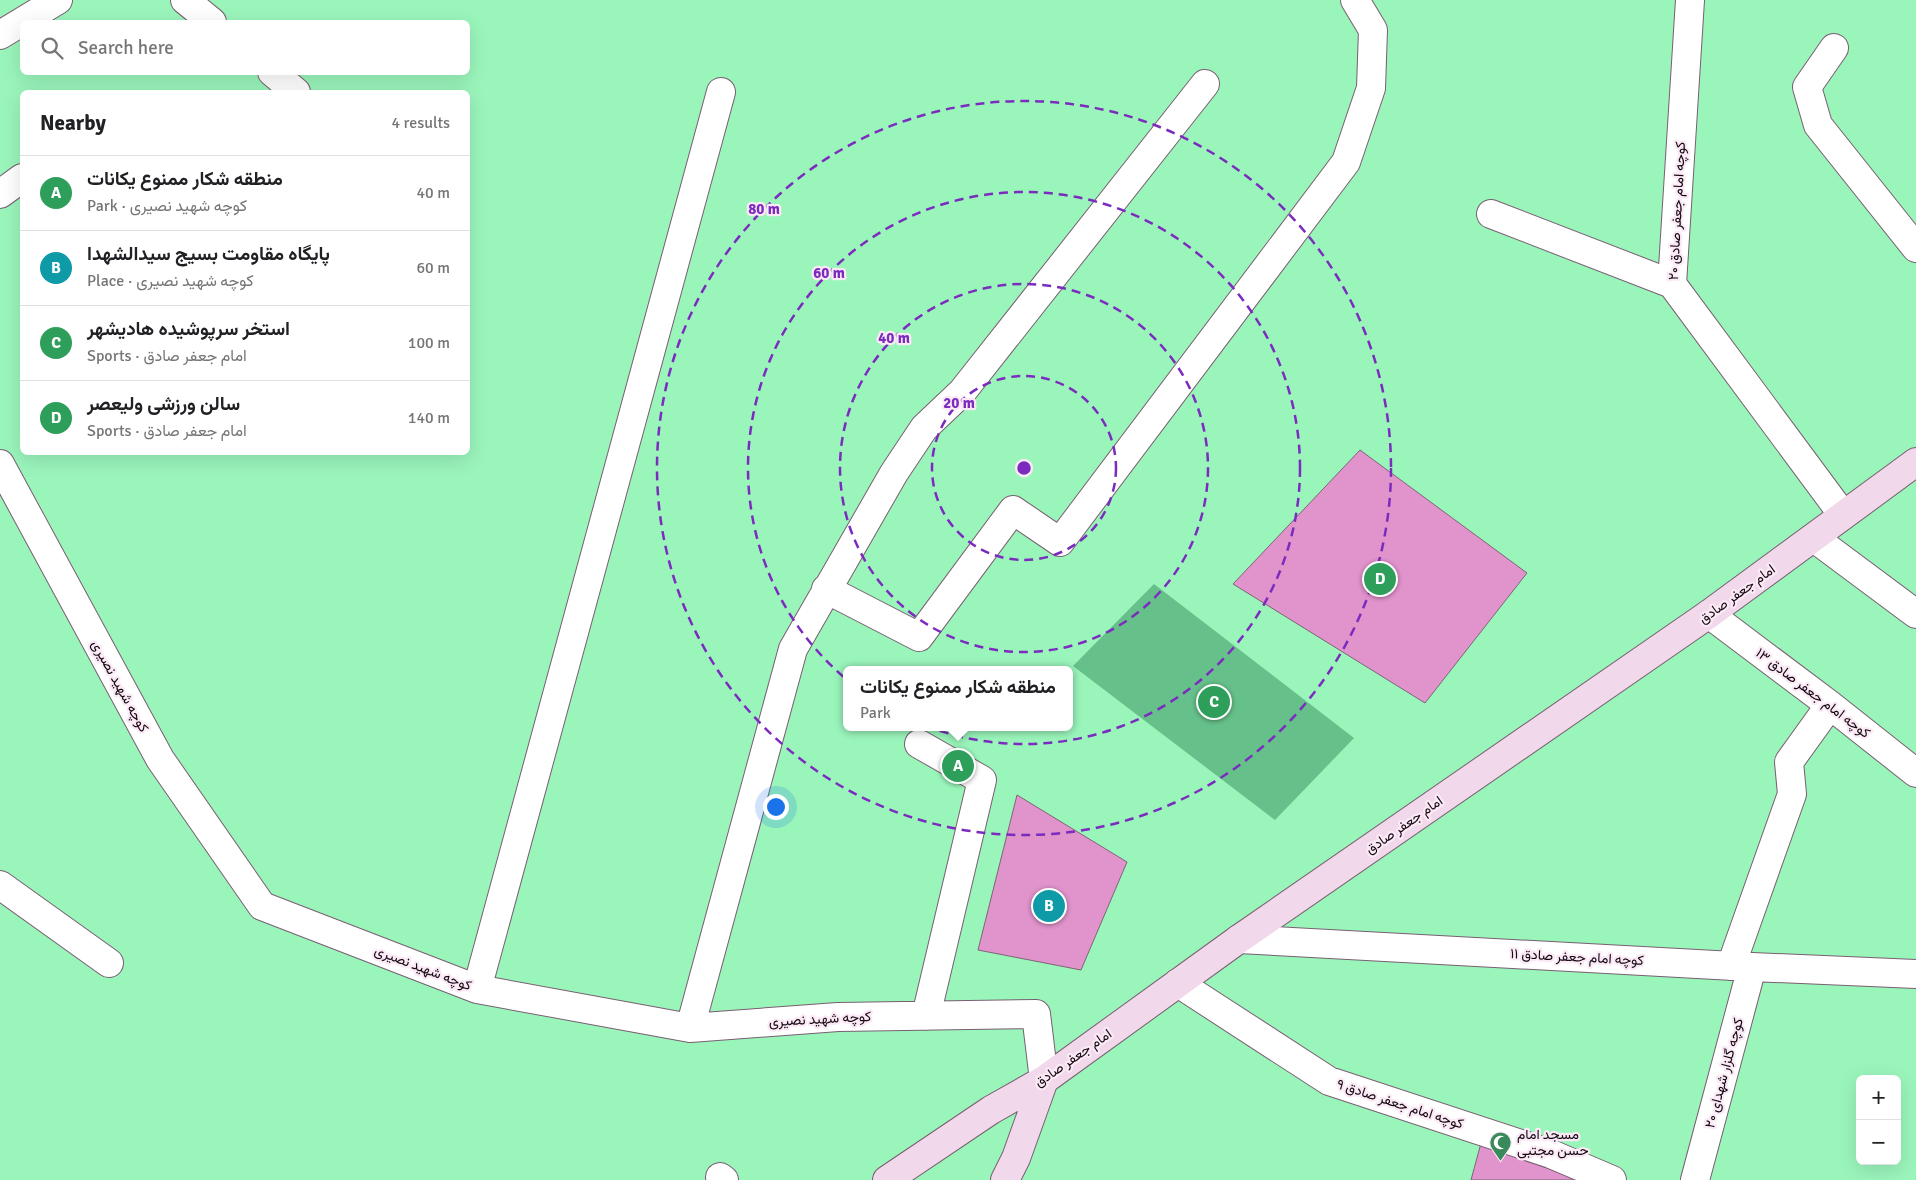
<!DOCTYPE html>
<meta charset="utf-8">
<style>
:root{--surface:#fff;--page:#f2f2f2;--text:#202124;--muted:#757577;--line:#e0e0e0;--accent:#398a5b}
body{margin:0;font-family:Signika,Vazirmatn,sans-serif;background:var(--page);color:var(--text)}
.controls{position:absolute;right:15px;bottom:15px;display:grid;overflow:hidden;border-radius:8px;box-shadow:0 5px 20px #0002}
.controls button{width:45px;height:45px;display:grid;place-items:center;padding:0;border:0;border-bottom:1px solid var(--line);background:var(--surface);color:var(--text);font:25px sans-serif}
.you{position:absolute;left:775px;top:806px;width:18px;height:18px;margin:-12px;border:4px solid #fff;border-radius:50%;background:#1a73e8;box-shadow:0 0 0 8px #1a73e833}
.badge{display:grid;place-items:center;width:32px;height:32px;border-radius:50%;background:var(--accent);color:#fff;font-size:16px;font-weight:700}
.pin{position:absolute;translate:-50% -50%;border:2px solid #fff;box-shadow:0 1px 5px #0006}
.popup{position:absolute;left:843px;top:666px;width:230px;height:65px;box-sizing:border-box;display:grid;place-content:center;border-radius:8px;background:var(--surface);filter:drop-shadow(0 1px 4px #0005);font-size:16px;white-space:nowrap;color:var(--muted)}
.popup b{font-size:19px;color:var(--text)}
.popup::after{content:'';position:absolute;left:50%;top:100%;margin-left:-10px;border:10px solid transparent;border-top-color:var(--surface)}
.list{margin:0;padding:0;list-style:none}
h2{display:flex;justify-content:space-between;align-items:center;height:65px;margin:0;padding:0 20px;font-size:21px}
h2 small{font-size:16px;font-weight:400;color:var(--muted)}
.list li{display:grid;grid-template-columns:32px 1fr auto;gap:15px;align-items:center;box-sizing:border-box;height:75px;padding:0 20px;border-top:1px solid var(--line)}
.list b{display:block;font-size:19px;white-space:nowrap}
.list p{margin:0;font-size:16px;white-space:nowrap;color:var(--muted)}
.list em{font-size:16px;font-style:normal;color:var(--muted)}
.icon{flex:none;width:28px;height:28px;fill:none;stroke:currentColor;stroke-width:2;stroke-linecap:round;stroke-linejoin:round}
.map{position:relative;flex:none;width:1916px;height:1180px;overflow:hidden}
.search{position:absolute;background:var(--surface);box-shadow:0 5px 20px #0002;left:20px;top:20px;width:450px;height:55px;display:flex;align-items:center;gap:12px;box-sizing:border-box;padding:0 18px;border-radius:8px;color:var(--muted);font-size:19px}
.panel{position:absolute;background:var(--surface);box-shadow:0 5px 20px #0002;left:20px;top:90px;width:450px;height:365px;border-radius:8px}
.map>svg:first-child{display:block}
.green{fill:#9af5bb;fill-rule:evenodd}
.water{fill:#66c089}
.building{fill:#e193cc;stroke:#7f6377}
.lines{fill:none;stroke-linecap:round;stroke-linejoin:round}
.street-casing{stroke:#795e71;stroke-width:30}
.secondary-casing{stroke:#795e71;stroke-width:30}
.street{stroke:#fff;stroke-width:28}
.secondary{stroke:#f1d8eb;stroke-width:28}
.ring{fill:none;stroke:#7b2cbf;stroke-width:2.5;stroke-dasharray:9 6}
.labels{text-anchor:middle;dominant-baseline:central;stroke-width:4.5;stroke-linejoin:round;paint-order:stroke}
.street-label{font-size:14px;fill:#120810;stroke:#fce9f6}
.poi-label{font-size:14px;fill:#120810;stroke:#fce9f6;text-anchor:start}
.centre{fill:#7b2cbf;stroke:#fce9f6;stroke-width:2.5}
.ring-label{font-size:15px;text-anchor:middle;font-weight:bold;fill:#7b2cbf;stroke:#fce9f6;stroke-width:4.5;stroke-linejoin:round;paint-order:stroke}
</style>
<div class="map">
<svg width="1916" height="1180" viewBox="0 0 1916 1180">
<rect width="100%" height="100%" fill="#fce9f6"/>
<!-- green -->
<path class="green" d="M0,0h1916v1180h-1916zM22,22h446v50h-446zM22,92h446v360h-446zM847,670h222v57h-222zM1860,1079h37v82h-37z"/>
<!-- water -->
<path class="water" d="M1154,584l200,154 -79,82 -202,-154z"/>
<!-- building -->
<path class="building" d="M1360,450l167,123 -102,130 -192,-119z
M1017,795l110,67 -46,108 -103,-20z
M1481,1143l92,35 -1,2h-101z"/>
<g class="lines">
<defs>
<path id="street" d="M185,0l27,22
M1690,0l-18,284 171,231
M0,35l58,-35
M1834,48l-27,39 11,38 98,123
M272,72l24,20
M0,194l22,-16
M1491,214l181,70
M0,464l160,295 102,147 215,83 213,39 148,-11 198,-3 8,66
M1814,538l102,76
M826,589l93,48 94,-127 47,32 286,-380 25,-74 2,-58 -18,-30
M1709,614l121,91 86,68
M919,744l63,36 -56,236
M0,885l109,78
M1239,939l513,28 164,7
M1731,966l61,-172 -3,-32 41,-57
M1178,983l151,98 222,73 61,26
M477,989l244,-897
M690,1028l103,-379 101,-176 30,-45 38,-36 243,-308
M720,1177l4,3
M1695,1180l57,-213"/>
<path id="secondary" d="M887,1180l104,-70 53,-30 195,-141 470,-325 207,-152
M1005,1180l11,-22 28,-78"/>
</defs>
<!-- street casing -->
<use href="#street" class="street-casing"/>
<!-- secondary casing -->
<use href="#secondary" class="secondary-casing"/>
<!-- street -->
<use href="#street" class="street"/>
<!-- secondary -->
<use href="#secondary" class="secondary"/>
</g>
<!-- distance rings -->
<g class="ring">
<circle cx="1024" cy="468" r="92"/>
<circle cx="1024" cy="468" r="184"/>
<circle cx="1024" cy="468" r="276"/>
<circle cx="1024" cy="468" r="367"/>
</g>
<!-- icons -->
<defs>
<symbol id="mosque-pin" viewBox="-11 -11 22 30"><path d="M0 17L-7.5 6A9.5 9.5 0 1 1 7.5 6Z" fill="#398a5b" stroke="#fce9f6"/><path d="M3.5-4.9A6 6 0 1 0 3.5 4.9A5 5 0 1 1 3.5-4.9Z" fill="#fff"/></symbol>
</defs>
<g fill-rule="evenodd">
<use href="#mosque-pin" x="1488" y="1130" width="25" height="34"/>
</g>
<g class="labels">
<!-- street labels -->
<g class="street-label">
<text transform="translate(1677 211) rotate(-87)">کوچه امام جعفر صادق ۲۰</text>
<text transform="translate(1737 594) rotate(-36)">امام جعفر صادق</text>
<text transform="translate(120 686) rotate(61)">کوچه شهید نصیری</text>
<text transform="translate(1813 693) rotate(37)">کوچه امام جعفر صادق ۱۳</text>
<text transform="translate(1404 825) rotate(-35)">امام جعفر صادق</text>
<text transform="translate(1577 957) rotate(3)">کوچه امام جعفر صادق ۱۱</text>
<text transform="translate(423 968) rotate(21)">کوچه شهید نصیری</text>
<text transform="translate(820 1019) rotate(-3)">کوچه شهید نصیری</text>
<text transform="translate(1073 1058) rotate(-35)">امام جعفر صادق</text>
<text transform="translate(1724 1073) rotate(-75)">کوچه گلزار شهدای ۲۰</text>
<text transform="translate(1400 1104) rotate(18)">کوچه امام جعفر صادق ۹</text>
</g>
<!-- poi labels -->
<g class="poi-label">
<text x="1517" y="1134">مسجد امام<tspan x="1517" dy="16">حسن مجتبی</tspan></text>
</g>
</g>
<circle cx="1024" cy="468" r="8" class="centre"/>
<g class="ring-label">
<text x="764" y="214">80 m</text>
<text x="829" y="278">60 m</text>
<text x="894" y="343">40 m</text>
<text x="959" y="408">20 m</text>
</g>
</svg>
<div class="controls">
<button>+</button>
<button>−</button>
</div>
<div class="you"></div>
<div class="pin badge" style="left:958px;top:766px;background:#2e9e5b">A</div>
<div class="popup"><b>منطقه شکار ممنوع یکانات</b>Park</div>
<div class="pin badge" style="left:1049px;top:906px;background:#0f9aa8">B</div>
<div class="pin badge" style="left:1214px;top:702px;background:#2e9e5b">C</div>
<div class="pin badge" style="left:1380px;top:579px;background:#2e9e5b">D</div>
<div class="search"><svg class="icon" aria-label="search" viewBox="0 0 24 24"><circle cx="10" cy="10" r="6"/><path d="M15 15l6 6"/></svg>Search here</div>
<section class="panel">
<h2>Nearby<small>4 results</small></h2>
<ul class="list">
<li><span class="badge" style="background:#2e9e5b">A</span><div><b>منطقه شکار ممنوع یکانات</b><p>Park · کوچه شهید نصیری</p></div><em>40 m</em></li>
<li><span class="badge" style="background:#0f9aa8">B</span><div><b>پایگاه مقاومت بسیج سیدالشهدا</b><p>Place · کوچه شهید نصیری</p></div><em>60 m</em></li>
<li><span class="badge" style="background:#2e9e5b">C</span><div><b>استخر سرپوشیده هادیشهر</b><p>Sports · امام جعفر صادق</p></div><em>100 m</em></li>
<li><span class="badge" style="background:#2e9e5b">D</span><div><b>سالن ورزشی ولیعصر</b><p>Sports · امام جعفر صادق</p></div><em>140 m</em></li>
</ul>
</section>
</div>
